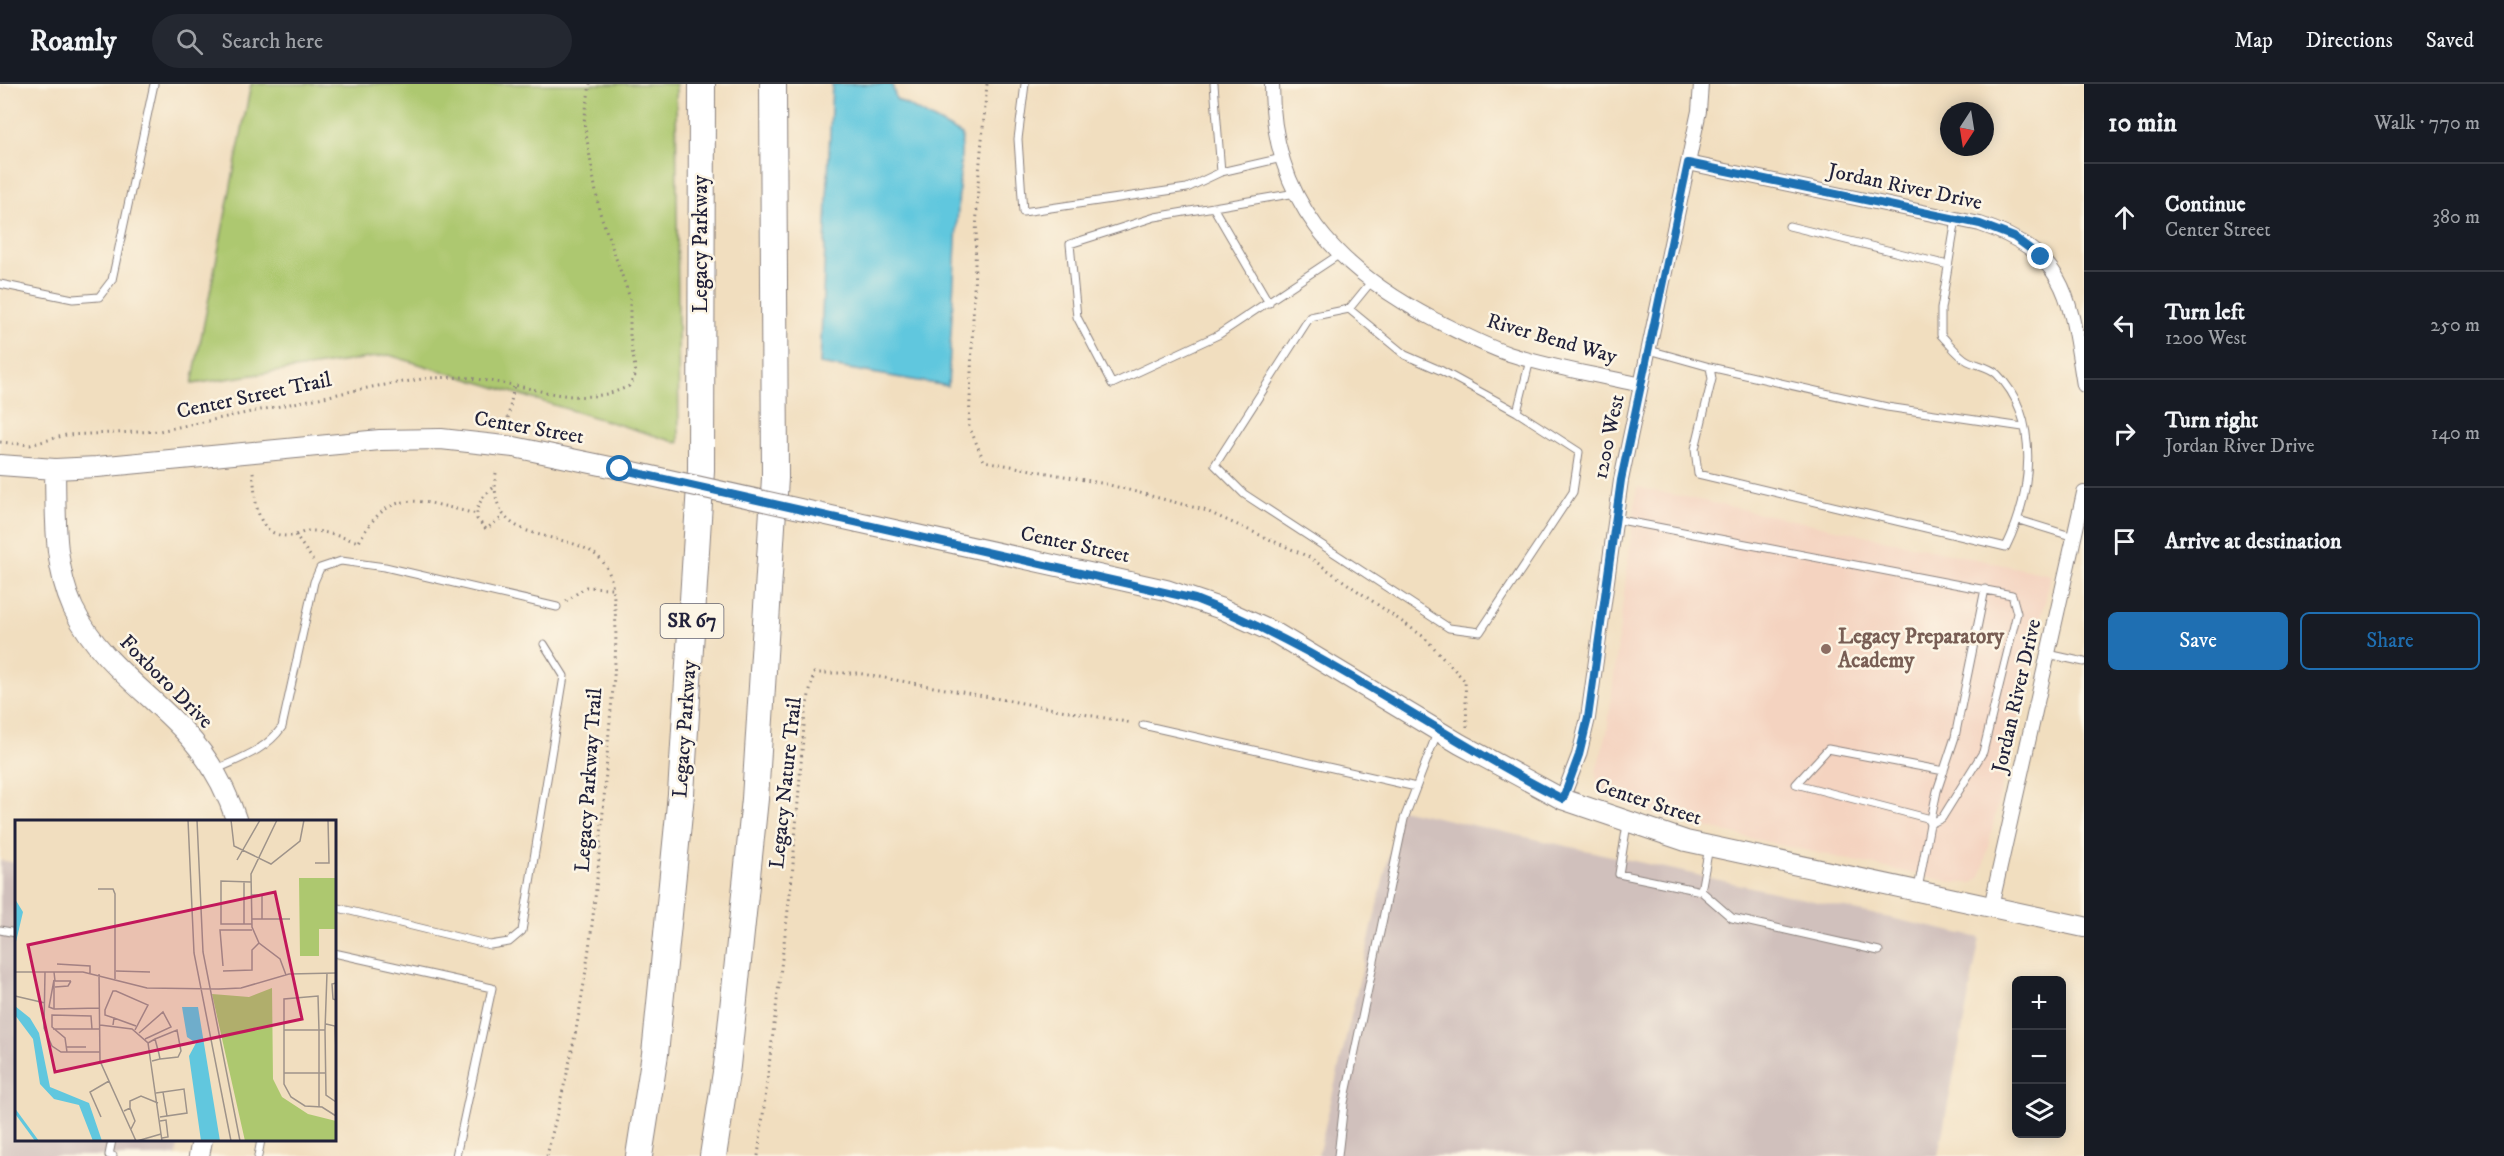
<!DOCTYPE html>
<meta charset="utf-8">
<style>
:root{--surface:#171b24;--page:#242831;--text:#f1f3f6;--muted:#9ea1a6;--line:#363941;--accent:#1f6fb2}
body{margin:0;font-family:"IM FELL DW Pica",serif;background:var(--page);color:var(--text)}
.controls{position:absolute;right:18px;bottom:18px;display:grid;overflow:hidden;border-radius:9px;box-shadow:0 3px 15px #0003}
.controls button{width:54px;height:54px;display:grid;place-items:center;padding:0;border:0;border-bottom:2px solid var(--line);background:var(--surface);color:var(--text);font:30px sans-serif}
.compass{position:absolute;left:1940px;top:18px;width:54px;height:54px;border-radius:50%;background:var(--surface);box-shadow:0 3px 15px #0003;rotate:192deg}
.stop{position:absolute;width:18px;height:18px;margin:-14px;border:4px solid #1f6fb2;border-radius:50%;background:#fff}
.stop.end{background:#1f6fb2;border-color:#fff;box-shadow:0 2px 6px #0008}
.list{margin:0;padding:0;list-style:none}
h2{display:flex;justify-content:space-between;align-items:center;height:78px;margin:0;padding:0 24px;font-size:26px}
h2 small{font-size:20px;font-weight:400;color:var(--muted)}
.list li{display:grid;grid-template-columns:39px 1fr auto;gap:18px;align-items:center;box-sizing:border-box;height:108px;padding:0 24px;border-top:2px solid var(--line)}
.list b{display:block;font-size:22px;white-space:nowrap}
.list p{margin:0;font-size:20px;white-space:nowrap;color:var(--muted)}
.list em{font-size:20px;font-style:normal;color:var(--muted)}
.actions{display:flex;gap:12px;padding:18px 24px}
.actions a{flex:1;padding:14px 0;border:2px solid var(--accent);border-radius:9px;text-align:center;font-size:21px;color:var(--accent)}
.actions .main{background:var(--accent);color:#fff}
.icon{flex:none;width:33px;height:33px;fill:none;stroke:currentColor;stroke-width:2;stroke-linecap:round;stroke-linejoin:round}
.map{position:relative;flex:none;width:2084px;height:1072px;overflow:hidden}
header{display:flex;align-items:center;gap:36px;box-sizing:border-box;height:84px;padding:0 30px;background:var(--surface);border-bottom:2px solid var(--line)}
header strong{font-size:28px}
nav{display:flex;gap:33px;margin-inline-start:auto;font-size:21px}
.search{width:420px;height:54px;background:var(--page);display:flex;align-items:center;gap:15px;box-sizing:border-box;padding:0 21px;border-radius:33px;color:var(--muted);font-size:22px}
main{display:flex}
aside{flex:1;background:var(--surface)}
.map>svg:first-child{display:block}
.built{fill:#f4d3c0}
.industrial{fill:#d0c0bc}
.green{fill:#adc86f;stroke:#687555;stroke-width:1.5}
.water{fill:#61c7de;stroke:#42748c;stroke-width:1.5}
.lines{fill:none;stroke-linecap:round;stroke-linejoin:round}
.lane-casing{stroke:#8a807d;stroke-width:9}
.street-casing{stroke:#8a807d;stroke-width:16}
.secondary-casing{stroke:#8a807d;stroke-width:22}
.highway-casing{stroke:#8a807d;stroke-width:28}
.path{stroke:#8a807d;stroke-width:3;stroke-dasharray:1.5 4.5;stroke-linecap:butt}
.lane{stroke:#fff;stroke-width:7}
.street{stroke:#fff;stroke-width:14}
.secondary{stroke:#fff;stroke-width:20}
.highway{stroke:#fff;stroke-width:26}
.secondary-bridge-casing{stroke:#8a807d;stroke-width:22;stroke-linecap:butt}
.secondary-bridge{stroke:#fff;stroke-width:20}
.route{stroke:#1f6fb2;stroke-width:8}
.education-dot{fill:#8d6e63;stroke:#fcf5e5;stroke-width:2}
.labels{text-anchor:middle;dominant-baseline:central;stroke-width:5;stroke-linejoin:round;paint-order:stroke}
.shield{fill:#fcf5e5;stroke:#63616e;stroke-width:1.5}
.shield-label{font-size:20px;font-weight:bold;fill:#22223b}
.street-label{font-size:21px;fill:#22223b;stroke:#fcf5e5}
.education-label{font-size:21px;font-weight:bold;fill:#785e54;stroke:#fcf5e5;text-anchor:start}
.inset-river{fill:none;stroke:#61c7de;stroke-width:3}
.inset-road{fill:none;stroke:#9e938a;stroke-width:1.5}
.view{fill:#c2185b;fill-opacity:0.15;stroke:#c2185b;stroke-width:3}
.inset-edge{fill:none;stroke:#22223b;stroke-width:3}
</style>
<header>
<strong>Roamly</strong>
<div class="search"><svg class="icon" aria-label="search" viewBox="0 0 24 24"><circle cx="10" cy="10" r="6"/><path d="M15 15l6 6"/></svg>Search here</div>
<nav><a>Map</a><a>Directions</a><a>Saved</a></nav>
</header>
<main>
<div class="map">
<svg width="2084" height="1072" viewBox="0 0 2084 1072">
<rect width="100%" height="100%" fill="#fcf5e5"/>
<filter id="ink" filterUnits="userSpaceOnUse"><feTurbulence type="fractalNoise" baseFrequency=".0167" numOctaves="2"/><feDisplacementMap in="SourceGraphic" scale="12" xChannelSelector="R" yChannelSelector="G"/><feConvolveMatrix kernelMatrix="1 2 1 2 8 2 1 2 1" color-interpolation-filters="sRGB"/></filter>
<filter id="wash" filterUnits="userSpaceOnUse"><feTurbulence type="fractalNoise" baseFrequency=".008" numOctaves="4" result="noise"/><feDisplacementMap in="SourceGraphic" scale="24" xChannelSelector="R" yChannelSelector="G"/><feGaussianBlur stdDeviation="1.35" result="paint"/><feColorMatrix in="noise" values="0 0 0 0 0 0 0 0 0 0 0 0 0 0 0 0 0 1.4 0 .05"/><feComposite in="paint" operator="in"/></filter>
<g filter="url(#wash)">
<rect width="100%" height="100%" fill="#f1debf"/>
<!-- built -->
<path class="built" d="M1637,403l414,88 -70,302 -8,6h-17l-203,-44 -103,-26 -32,-10 -15,-10 -6,-10 -1,-12 11,-38z"/>
<!-- industrial -->
<path class="industrial" d="M1400,725l580,129 -42,218h-620z
M0,776l16,3v277h163l-3,16h-176z"/>
<!-- green -->
<path class="green" d="M251,0h425l3,359 -290,-88 -197,29z"/>
<!-- water -->
<path class="water" d="M832,0h60l4,15 66,36 -14,251 -128,-22z"/>
</g>
<g filter="url(#ink)">
<g class="lines">
<defs>
<path id="lane" d="M1025,0l-7,55 5,73 164,-24 34,-16
M1214,0l7,88 61,-14
M1296,109l-141,24 -85,27 7,73 35,67 106,-49 122,-81
M1213,123l56,96
M1789,142l159,39
M1371,198l-22,27 -39,8 -95,148 29,29 205,134 31,4 93,-140 6,-40 -62,-40 13,-52
M0,200l73,15 26,-2 13,-17 42,-196
M1349,225l56,46 37,16 75,41
M1649,266l61,17 2,12 -17,70 3,25 308,73c25,-51 36,-128 -9,-173 -7,-7 -21,-9 -29,-13 -10,-5 -19,-18 -27,-26v-26l15,-90
M1710,283l177,40 136,20
M1615,435l397,76 5,18 -34,139 -41,66 -12,6
M2019,436l55,17
M2048,570l36,8
M1143,641l273,62
M217,685c24,-11 49,-19 65,-42l32,-145 6,-14 21,-7 44,6 172,40
M1627,740l-8,50 82,17 31,27 147,33
M1930,740l7,-33 18,-54 30,-148
M1918,805l12,-65 -3,-6 -131,-34 32,-35 116,22
M1701,807l8,-44
M334,823l156,38 19,-3 13,-11 42,-255 -20,-32
M0,846l16,3
M334,869l158,35 -36,168
M112,1056l-3,15 4,1
M258,1072l3,-16
M1338,1072l6,-53 60,-284 33,-86"/>
<path id="street" d="M1272,0c0,117 64,185 163,236 24,12 48,25 74,34 43,14 89,21 132,31
M1688,79l292,61c90,30 90,77 104,161
M1562,715l17,-44 9,-37 33,-238 78,-369 2,-27
M1991,823l93,-414"/>
<path id="secondary" d="M0,381l55,4 42,-2 283,-27 61,-1 73,8 106,22
M55,385c1,46 -2,95 18,139 26,53 73,82 112,124 24,26 41,56 52,90
M858,438l308,68 56,19 55,25 183,110 102,55 124,42 398,86
M199,1072l3,-16"/>
<path id="highway" d="M639,1072l16,-102 26,-260 20,-324 1,-386
M713,1072l14,-90 28,-267 20,-321 -2,-394"/>
</defs>
<!-- lane casing -->
<use href="#lane" class="lane-casing"/>
<!-- street casing -->
<use href="#street" class="street-casing"/>
<!-- secondary casing -->
<use href="#secondary" class="secondary-casing"/>
<!-- highway casing -->
<use href="#highway" class="highway-casing"/>
<!-- path -->
<path class="path" d="M987,0l-9,100 -9,242 15,35 122,23 98,26 105,47 115,80 41,44 2,46
M507,340l7,-39c40,9 76,20 115,1l7,-12 -6,-38v-38l-31,-88 -15,-88 6,-38
M0,358l30,3 36,-10 93,-4 213,-44 57,-9 34,-1 51,8
M253,388c3,26 0,65 37,64 6,0 12,-4 18,-5 16,-1 35,7 51,11 31,-59 63,-40 118,-28
M496,389c-12,92 105,40 116,111 9,52 0,107 -4,159 -7,101 -15,203 -35,302 -7,37 -18,74 -26,111
M493,404c-11,9 -17,17 -16,31l9,10 18,-13
M295,451l18,25
M566,517l20,-14 26,1
M758,1072l34,-279 13,-164 9,-40h43l275,50"/>
<!-- lane -->
<use href="#lane" class="lane"/>
<!-- street -->
<use href="#street" class="street"/>
<!-- secondary -->
<use href="#secondary" class="secondary"/>
<!-- highway -->
<use href="#highway" class="highway"/>
<defs>
<path id="secondary-bridge" d="M620,385l238,53"/>
</defs>
<!-- secondary-bridge casing -->
<use href="#secondary-bridge" class="secondary-bridge-casing"/>
<!-- secondary-bridge -->
<use href="#secondary-bridge" class="secondary-bridge"/>
</g>
</g>
<g class="lines" filter="url(#ink)">
<!-- route -->
<path class="route" d="M620,385l575,130c130,50 243,137 368,200l16,-44 9,-37 33,-238 67,-317 292,61 34,13 27,20"/>
</g>
<!-- markers -->
<circle class="education-dot" cx="1826" cy="565" r="6"/>
<g class="labels">
<!-- shield labels -->
<rect class="shield" x="660.5" y="520" width="63" height="34" rx="4.5"/>
<g class="shield-label">
<text x="692" y="537">SR 67</text>
</g>
<!-- street labels -->
<g class="street-label">
<text transform="translate(1905 103) rotate(12)">Jordan River Drive</text>
<text transform="translate(701 160) rotate(-90)">Legacy Parkway</text>
<text transform="translate(1552 255) rotate(16)">River Bend Way</text>
<text transform="translate(254 312) rotate(-12)">Center Street Trail</text>
<text transform="translate(529 344) rotate(10)">Center Street</text>
<text transform="translate(1609 353) rotate(-78)">1200 West</text>
<text transform="translate(1075 461) rotate(12)">Center Street</text>
<text transform="translate(166 598) rotate(45)">Foxboro Drive</text>
<text transform="translate(2017 612) rotate(-77)">Jordan River Drive</text>
<text transform="translate(685 645) rotate(-86)">Legacy Parkway</text>
<text transform="translate(589 696) rotate(-86)">Legacy Parkway Trail</text>
<text transform="translate(786 699) rotate(-84)">Legacy Nature Trail</text>
<text transform="translate(1648 718) rotate(18)">Center Street</text>
</g>
<!-- education labels -->
<g class="education-label">
<text x="1838" y="553">Legacy Preparatory<tspan x="1838" dy="24">Academy</tspan></text>
</g>
</g>
<!-- overview -->
<g transform="translate(15 736)">
<rect width="321" height="321" fill="#f1debf"/>
<path d="M284,58h37v51h-17v27h-19zM257,168l1,91 9,18 26,17 28,7v20h-91l-33,-147 37,3z" fill="#adc86f"/>
<path d="M0,79l8,13 -8,34 1,-37zM0,186l15,12 9,15 11,54 39,16 13,38h-9l-14,-36 -25,-6 -14,-15 -7,-45 -18,-24zM167,187h16l22,134h-19l-12,-85 7,-13 -9,-6z" fill="#61c7de"/>
<path class="inset-river" d="M0,291l22,30"/>
<path class="inset-road" d="M173,0l6,133 37,188M182,0l6,132 37,189M216,0l3,26 37,18 29,-23 4,-21M262,0l-26,54 1,53 7,16 21,16 6,16M222,40l23,-40M300,43h14l-1,-43M229,62v42M236,62l-30,-1v43h31M83,69h15l2,5v85M237,75h10v24M237,99h38M42,144l33,2v7M208,146l-3,-36h32M101,151l34,1M208,151l29,-1v-20l7,-7M0,152h68l64,16 72,1 22,-1 48,-14 47,-1M30,152l-1,56 8,18 9,6h39M39,152l1,9h16M312,153l-2,57h-6l-1,-34 -34,3v85l7,13 14,9 17,1 14,9M84,154l1,87 36,80M321,163l-4,1 1,15 3,1M40,167l13,-1 3,-5M0,176l30,7M39,189l45,-1M39,189l-5,-2 5,-27M39,189v-27M99,198l22,8M311,204l9,2 1,26M85,205l32,4 16,14 14,98M98,205l1,-7 -9,-3v-5l8,-19h3l32,14 -13,25M38,209h39M269,210h35v77M310,210l1,65 10,7M124,213l24,-21 8,15 -26,12M140,219l22,-9 4,21 -3,6 -18,2M133,223l7,-4 4,15 1,5 -8,2M51,227h20M52,232l-2,-14 -13,-11v-12l39,1 1,13h8M321,236v32M269,253h42M148,272l4,24M141,273l28,-4 3,24 -27,4M115,288v-7l11,-5 17,7M109,291l6,-3 5,13 -4,8M86,297l-11,-25 19,-11M145,301l6,-1 2,17 -6,1M122,321l24,-7"/>
<path class="view" d="M260,72l27,127 -247,53 -27,-127z"/>
<rect width="321" height="321" class="inset-edge"/>
</g>
</svg>
<div class="controls">
<button>+</button>
<button>−</button>
<button><svg class="icon" aria-label="layers" viewBox="0 0 24 24"><path d="M12 4l9 5-9 5-9-5zM3 14l9 5 9-5"/></svg></button>
</div>
<svg class="compass" viewBox="-18 -18 36 36"><path d="M0-13l5 13h-10z" fill="#e53935"/><path d="M0 13l5-13h-10z" fill="#9ea1a6"/></svg>
<div class="stop" style="left:620px;top:385px"></div>
<div class="stop end" style="left:2041px;top:173px"></div>
</div>
<aside>
<h2>10 min<small>Walk · 770 m</small></h2>
<ul class="list">
<li><svg class="icon" aria-label="ahead" viewBox="0 0 24 24"><path d="M12 20V5M6 11l6-6 6 6"/></svg><div><b>Continue</b><p>Center Street</p></div><em>380 m</em></li>
<li><svg class="icon" aria-label="left" viewBox="0 0 24 24"><path d="M17 20v-9H6M10 6l-5 5 5 5"/></svg><div><b>Turn left</b><p>1200 West</p></div><em>250 m</em></li>
<li><svg class="icon" aria-label="right" viewBox="0 0 24 24"><path d="M7 20v-9h11M14 6l5 5-5 5"/></svg><div><b>Turn right</b><p>Jordan River Drive</p></div><em>140 m</em></li>
<li><svg class="icon" aria-label="arrive" viewBox="0 0 24 24"><path d="M6 21V4h12l-3 4 3 4H6"/></svg><div><b>Arrive at destination</b></div></li>
</ul>
<div class="actions"><a class="main">Save</a><a>Share</a></div>
</aside>
</main>
